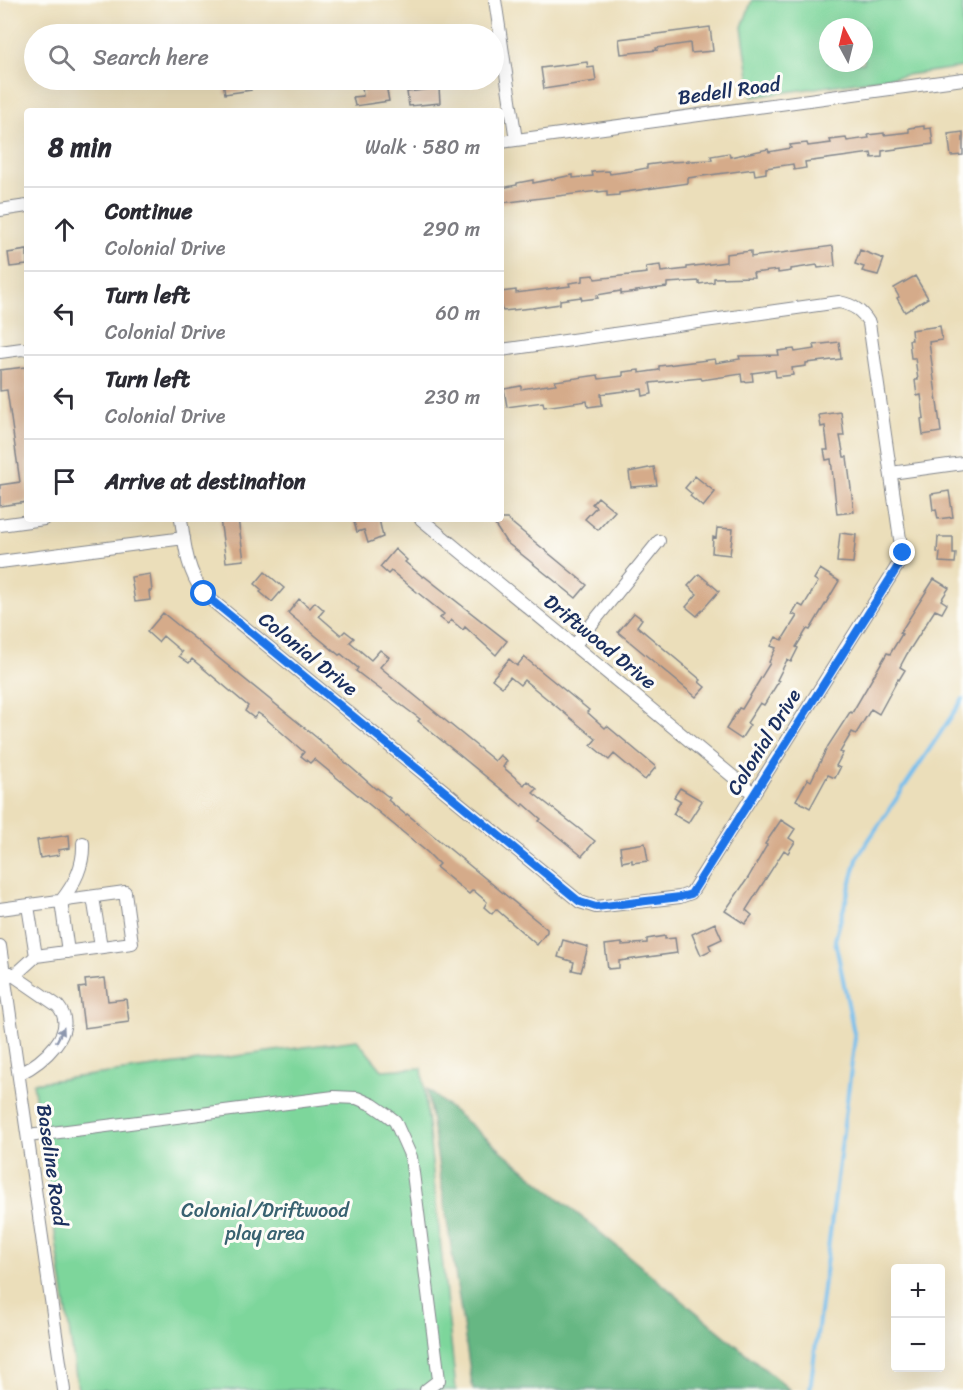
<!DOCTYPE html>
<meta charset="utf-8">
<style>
:root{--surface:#fff;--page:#f2f2f3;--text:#2b2b33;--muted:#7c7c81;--line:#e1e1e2}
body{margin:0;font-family:Sriracha,sans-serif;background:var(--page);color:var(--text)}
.controls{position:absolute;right:18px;bottom:18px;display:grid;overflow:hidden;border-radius:6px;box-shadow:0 6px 24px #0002}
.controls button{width:54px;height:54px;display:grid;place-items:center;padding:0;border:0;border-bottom:2px solid var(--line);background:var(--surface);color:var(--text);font:30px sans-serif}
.compass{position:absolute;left:819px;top:18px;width:54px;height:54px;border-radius:50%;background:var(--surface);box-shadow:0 6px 24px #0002;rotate:353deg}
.stop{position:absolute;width:18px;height:18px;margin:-14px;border:4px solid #1a73e8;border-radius:50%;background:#fff}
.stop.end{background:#1a73e8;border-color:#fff;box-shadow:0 2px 6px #0008}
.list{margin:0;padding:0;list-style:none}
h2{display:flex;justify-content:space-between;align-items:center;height:78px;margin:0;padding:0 24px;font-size:26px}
h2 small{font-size:20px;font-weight:400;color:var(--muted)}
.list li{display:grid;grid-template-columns:39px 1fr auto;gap:18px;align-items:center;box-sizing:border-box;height:84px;padding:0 24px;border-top:2px solid var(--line)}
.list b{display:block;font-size:22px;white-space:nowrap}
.list p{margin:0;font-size:20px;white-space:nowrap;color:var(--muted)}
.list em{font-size:20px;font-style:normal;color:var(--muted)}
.icon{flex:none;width:33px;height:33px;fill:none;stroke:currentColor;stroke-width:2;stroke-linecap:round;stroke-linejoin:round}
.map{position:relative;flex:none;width:963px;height:1390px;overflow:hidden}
.search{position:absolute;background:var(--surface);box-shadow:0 6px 24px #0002;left:24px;top:24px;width:480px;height:66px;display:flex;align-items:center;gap:15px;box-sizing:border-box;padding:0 21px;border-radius:33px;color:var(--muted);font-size:22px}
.panel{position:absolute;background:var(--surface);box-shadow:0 6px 24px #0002;left:24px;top:108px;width:480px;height:414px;border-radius:6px}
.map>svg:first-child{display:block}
.green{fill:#7dd69b;stroke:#4c827c;stroke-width:1.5;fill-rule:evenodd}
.forest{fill:#66b783;stroke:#407370;stroke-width:1.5}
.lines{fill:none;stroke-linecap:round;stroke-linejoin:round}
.stream{stroke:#74beed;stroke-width:4}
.building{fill:#d5ab8a}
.minor-casing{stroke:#83868c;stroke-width:14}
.minor{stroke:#fff;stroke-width:12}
.oneway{fill:#8d97ae}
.route{stroke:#1a73e8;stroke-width:8}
.labels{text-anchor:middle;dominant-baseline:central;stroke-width:6;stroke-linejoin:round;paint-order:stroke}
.street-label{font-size:20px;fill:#1b2f5e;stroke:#fdfcf7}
.park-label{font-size:20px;fill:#386170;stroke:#fdfcf7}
</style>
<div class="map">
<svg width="963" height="1390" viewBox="0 0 963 1390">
<rect width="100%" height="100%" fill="#fdfcf7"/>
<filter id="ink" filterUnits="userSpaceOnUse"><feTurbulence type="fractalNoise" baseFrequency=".0167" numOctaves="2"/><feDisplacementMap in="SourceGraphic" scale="12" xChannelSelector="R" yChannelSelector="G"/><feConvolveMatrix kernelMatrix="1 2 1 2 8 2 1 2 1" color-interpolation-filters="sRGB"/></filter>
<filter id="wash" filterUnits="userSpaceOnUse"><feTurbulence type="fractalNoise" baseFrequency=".008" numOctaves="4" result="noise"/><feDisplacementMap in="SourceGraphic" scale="24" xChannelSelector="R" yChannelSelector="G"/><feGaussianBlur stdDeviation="1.35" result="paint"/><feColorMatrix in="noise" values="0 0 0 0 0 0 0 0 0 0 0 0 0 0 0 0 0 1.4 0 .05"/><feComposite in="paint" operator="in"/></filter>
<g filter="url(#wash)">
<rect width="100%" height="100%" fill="#ebdeba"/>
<!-- green -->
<path class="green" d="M752,0h211v67l-211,30 -10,-70zM828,27h36v36h-36z
M357,1040l25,30 40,-2 34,322h-378l-45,-307z"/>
<!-- forest -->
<path class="forest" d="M427,1089l363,301h-317z"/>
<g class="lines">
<!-- stream -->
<path class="stream" d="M810,1390l45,-352 -20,-98 23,-84 105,-157"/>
</g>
<g id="blocks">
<!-- building -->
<path class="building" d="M710,27l3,24 -22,2 -1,-10 -34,5 1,2 -36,4 -2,-15z
M587,62l1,6 6,-1 2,14 -52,8 -3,-21z
M232,80h18l1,10 -26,4 -2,-13z
M386,85l3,16 -34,5 -2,-9 10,-1 -1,-8z
M439,88l1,15 -31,3 -2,-14z
M924,126v3l7,-1 2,16 -51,7v6l-10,1 -1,-5 -66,9 1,6 -12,2 -1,-6 -27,4v5l-11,2 -1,-6 -66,9v5l-69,10v2l-12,1v-5l-9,1v-1l-97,12v-15l16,-3v-2l16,-3v3l40,-8v3l20,-2 -1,-4 17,-1 1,3 21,-3 16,-3v-3l22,-3 43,-2 -1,-4 18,-3 1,4 38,-8 1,3 22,-4 -1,-3 17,-2 1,3 23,-3 -1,-3 16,-2 1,3 22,-3 -1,-3 16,-2v2l25,-3v-4z
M963,132v23l-12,1 -3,-22z
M833,246l2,20 -17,2 -1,-3 -26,4v2l-13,2v-3l-25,3 1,4 -40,1v4l-15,2v-3l-32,2v4l-31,4 1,1 -16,2v-3l-24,4 1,3 -16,2 -1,-3 -21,3v4l-28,4 -29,3 -2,-3v-16l15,-2v3l54,-7 -1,-3 14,-2v-5l11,-1 1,4 52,-6 -1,-6 14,-2 1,7 26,-3v-2l39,-5v-8l25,-3v6z
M27,250v15l-17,2 -2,-14z
M860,250l24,9 -6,16 -16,-4 2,-4 -9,-3z
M915,276l13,22 -23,14 -8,-14 2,-1 -5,-9z
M940,326l2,14 -13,2 12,90 -18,3 -2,-16 3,-1 -3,-23 -4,1 -2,-16h3l-3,-22h-4l-2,-18h3l-1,-10z
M839,342l2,17 -35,4v3l-14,2 1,7 -17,2 -1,-7 -23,3 1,8 -11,1 -1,-8 -39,6 -1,-2 -51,5 2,11 -9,2 -1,-7 -41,5 1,11 -14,2 -1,-6 -43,6 -1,-5 -36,5 -3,-18 17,-3v3l20,-3 15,-2 -1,-3 43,-6 1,4 24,-3v-4l16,-2v3l20,-3v-4l56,-7 1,4 24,-4 -1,-3 40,-1 -1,-4 16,-2 1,3 20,-3 -1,-4z
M25,367l2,13v122l-27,4v-21l20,-3 -13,-92 -7,1v-21z
M841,412l3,24h-4l4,21h3l7,55 -17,2 -6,-55 -5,1 -2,-10h4l-3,-24 -4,1 -2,-12z
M654,467l3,18 -26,2 -2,-15z
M695,476l20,16 -12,15 -13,-11 2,-2 -7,-6z
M949,491l4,26 -15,2 -2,-10 -3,1 -2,-16z
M598,497l17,14 -17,19 -13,-11 11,-12 -4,-3z
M220,519h18l6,41 -18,2z
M353,519h26l4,18 -15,6 -4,-13 -7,2z
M491,519h16l80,66 -11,13 -70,-56z
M717,528l16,1 -3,26 -18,-2 1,-16 3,1z
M840,533l16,2 -3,28 -16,-1z
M938,537h15v17h3l-1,9 -16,-1 1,-9 -3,-1z
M395,549l12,11 -2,2 18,15 1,-1 83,65 -11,14 -31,-28 -2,3 -12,-10 -3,4 -8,-6 4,-4 -53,-43 -3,3 -8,-7z
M820,569l19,12 -29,49 -3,-1 -11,18 2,1 -7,14 -4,-2 -10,20 2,1 -15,24 -4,-2 -13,20 3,2 -9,14 -15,-10 13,-21 3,1 28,-46 -1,-1 7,-14 -5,-2 5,-9 6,3 15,-24 -5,-2 6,-10 5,3 15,-25 -4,-3z
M265,572l19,16 -12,14 -12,-10 2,-2 -7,-6z
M150,574l2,17h-3l1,9 -15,2 -4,-25z
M699,574l20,17 -22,25 -11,-9 11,-13 -9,-8z
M934,579l15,9 -8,12 6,4 -5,9 -7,-3 -28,44 -7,13 5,3 -6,10 -1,-1 -19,35 -8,-5 -15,25 -4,-2 -12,20 3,1 -7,13 4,2 -5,10 -7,-3 -18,33 -14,-8 12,-21 3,2 17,-35 22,-34 2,1 35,-60 3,1 12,-20 -2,-1z
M299,599l11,9 5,-6 9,8 -5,6 22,19 4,-4 9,7 -4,4 21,18 9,-10 9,7 -9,10 115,94 5,-6 7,6 -4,6 21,18 3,-4 10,8 -4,4 62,48 -13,15 -43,-35 2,-2 -17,-15 -2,2 -92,-75 -12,-10 2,-2 -51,-38 -13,-10 2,-3 -17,-14 -2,1 -51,-42z
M163,613l153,124 60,52 1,-1 13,10 -2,2 18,15 1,-1 140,115v3l-10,13 -41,-36 -4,5 -8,-7 3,-5 -14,-12 -4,4 -33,-27 3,-3 -12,-12 -113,-93 -4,4 -9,-7 3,-4 -40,-35 -6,-4 -4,5 -9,-7 3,-5 -56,-47 -3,4 -10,-7 3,-4 -19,-16 -5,6 -11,-10z
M634,613l8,6 -5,7 64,54 -2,2 6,5 -9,10 -78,-65z
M524,657l65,53 -2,2 18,16 2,-2 49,41 -11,13 -31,-26 -5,6 -18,-15 5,-6 -72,-59 -4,5 -10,-8 -8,10 -10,-8 17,-20 8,7z
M680,788l22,13 -14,22 -15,-9 8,-13 -7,-4z
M781,820l14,9 -6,9 6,4 -7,11 -4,-3 -38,60 6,5 -7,9 -20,-13 23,-33 19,-33 -2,-1z
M69,835l1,13 -12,2 1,5 -19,3 -3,-18z
M645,843l3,18 -16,2v-3l-10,2 -2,-15z
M715,923l7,16 -13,6 2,5 -10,5 -9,-21z
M665,936v3l10,-1 2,15 -58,8v7l-11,1 -3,-24 17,-2v2l25,-2v-4z
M563,940l25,7 -7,25 -9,-2 2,-8 -16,-5z
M105,978l3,23 18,-2 3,23 -45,6 -5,-40 7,-1 -1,-7z"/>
</g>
</g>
<g filter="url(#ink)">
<use href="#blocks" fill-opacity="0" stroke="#83868c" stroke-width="1.5"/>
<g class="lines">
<defs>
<path id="minor" d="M495,0l21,140
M501,142l462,-63
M0,210l27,-4
M0,352l22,-3 5,1
M891,473l72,-10
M181,519c4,29 6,51 23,75l376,308 16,5 84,-10 11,-4 210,-333 1,-7 -33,-230c-7,-12 -15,-18 -30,-21l-338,48
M421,519l333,275
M0,525l44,-6
M0,562l184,-24
M574,646l85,-105
M93,897l8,50
M28,906l8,50
M0,909l125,-17 7,51 -96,13 -21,19
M0,946l64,444
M68,952l-7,-51c14,-18 23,-35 22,-58
M10,973l48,33c22,26 -17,57 -39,68
M28,1136l306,-39 23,1 16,7 13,9 9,7 16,36 28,223 -13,10"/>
</defs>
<!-- minor casing -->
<use href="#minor" class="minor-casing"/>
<!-- minor -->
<use href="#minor" class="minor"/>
</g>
<!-- one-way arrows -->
<defs><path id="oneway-solid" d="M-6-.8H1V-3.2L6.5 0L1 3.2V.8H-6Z" transform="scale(1.5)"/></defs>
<use class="oneway" href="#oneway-solid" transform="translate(60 1035) rotate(-63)"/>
</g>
<g class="lines" filter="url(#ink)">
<!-- route -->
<path class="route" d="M204,594l376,308 16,5 84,-10 11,-3 209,-331 3,-10"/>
</g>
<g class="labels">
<!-- street labels -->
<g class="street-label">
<text transform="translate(729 91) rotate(-8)">Bedell Road</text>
<text transform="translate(600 642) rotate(39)">Driftwood Drive</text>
<text transform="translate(308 654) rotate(39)">Colonial Drive</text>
<text transform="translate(764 742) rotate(-58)">Colonial Drive</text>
<text transform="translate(52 1165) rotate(82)">Baseline Road</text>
</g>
<!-- park labels -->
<g class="park-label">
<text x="265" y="1210">Colonial/Driftwood<tspan x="265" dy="23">play area</tspan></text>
</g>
</g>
</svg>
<div class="controls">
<button>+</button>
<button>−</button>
</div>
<svg class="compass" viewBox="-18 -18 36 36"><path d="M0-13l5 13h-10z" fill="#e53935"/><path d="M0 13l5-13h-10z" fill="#7c7c81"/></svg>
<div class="stop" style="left:204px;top:594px"></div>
<div class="stop end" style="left:903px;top:553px"></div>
<div class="search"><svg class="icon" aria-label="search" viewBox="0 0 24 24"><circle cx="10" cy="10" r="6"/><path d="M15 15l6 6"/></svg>Search here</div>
<section class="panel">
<h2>8 min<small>Walk · 580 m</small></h2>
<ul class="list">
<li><svg class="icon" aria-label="ahead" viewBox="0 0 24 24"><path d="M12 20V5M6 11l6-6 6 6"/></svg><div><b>Continue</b><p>Colonial Drive</p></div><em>290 m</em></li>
<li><svg class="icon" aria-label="left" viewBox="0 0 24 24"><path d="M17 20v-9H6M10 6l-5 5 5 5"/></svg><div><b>Turn left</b><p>Colonial Drive</p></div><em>60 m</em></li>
<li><svg class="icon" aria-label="left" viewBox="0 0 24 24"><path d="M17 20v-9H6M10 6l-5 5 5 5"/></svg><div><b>Turn left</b><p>Colonial Drive</p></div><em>230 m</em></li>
<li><svg class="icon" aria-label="arrive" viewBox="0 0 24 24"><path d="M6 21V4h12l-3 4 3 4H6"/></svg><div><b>Arrive at destination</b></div></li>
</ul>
</section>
</div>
